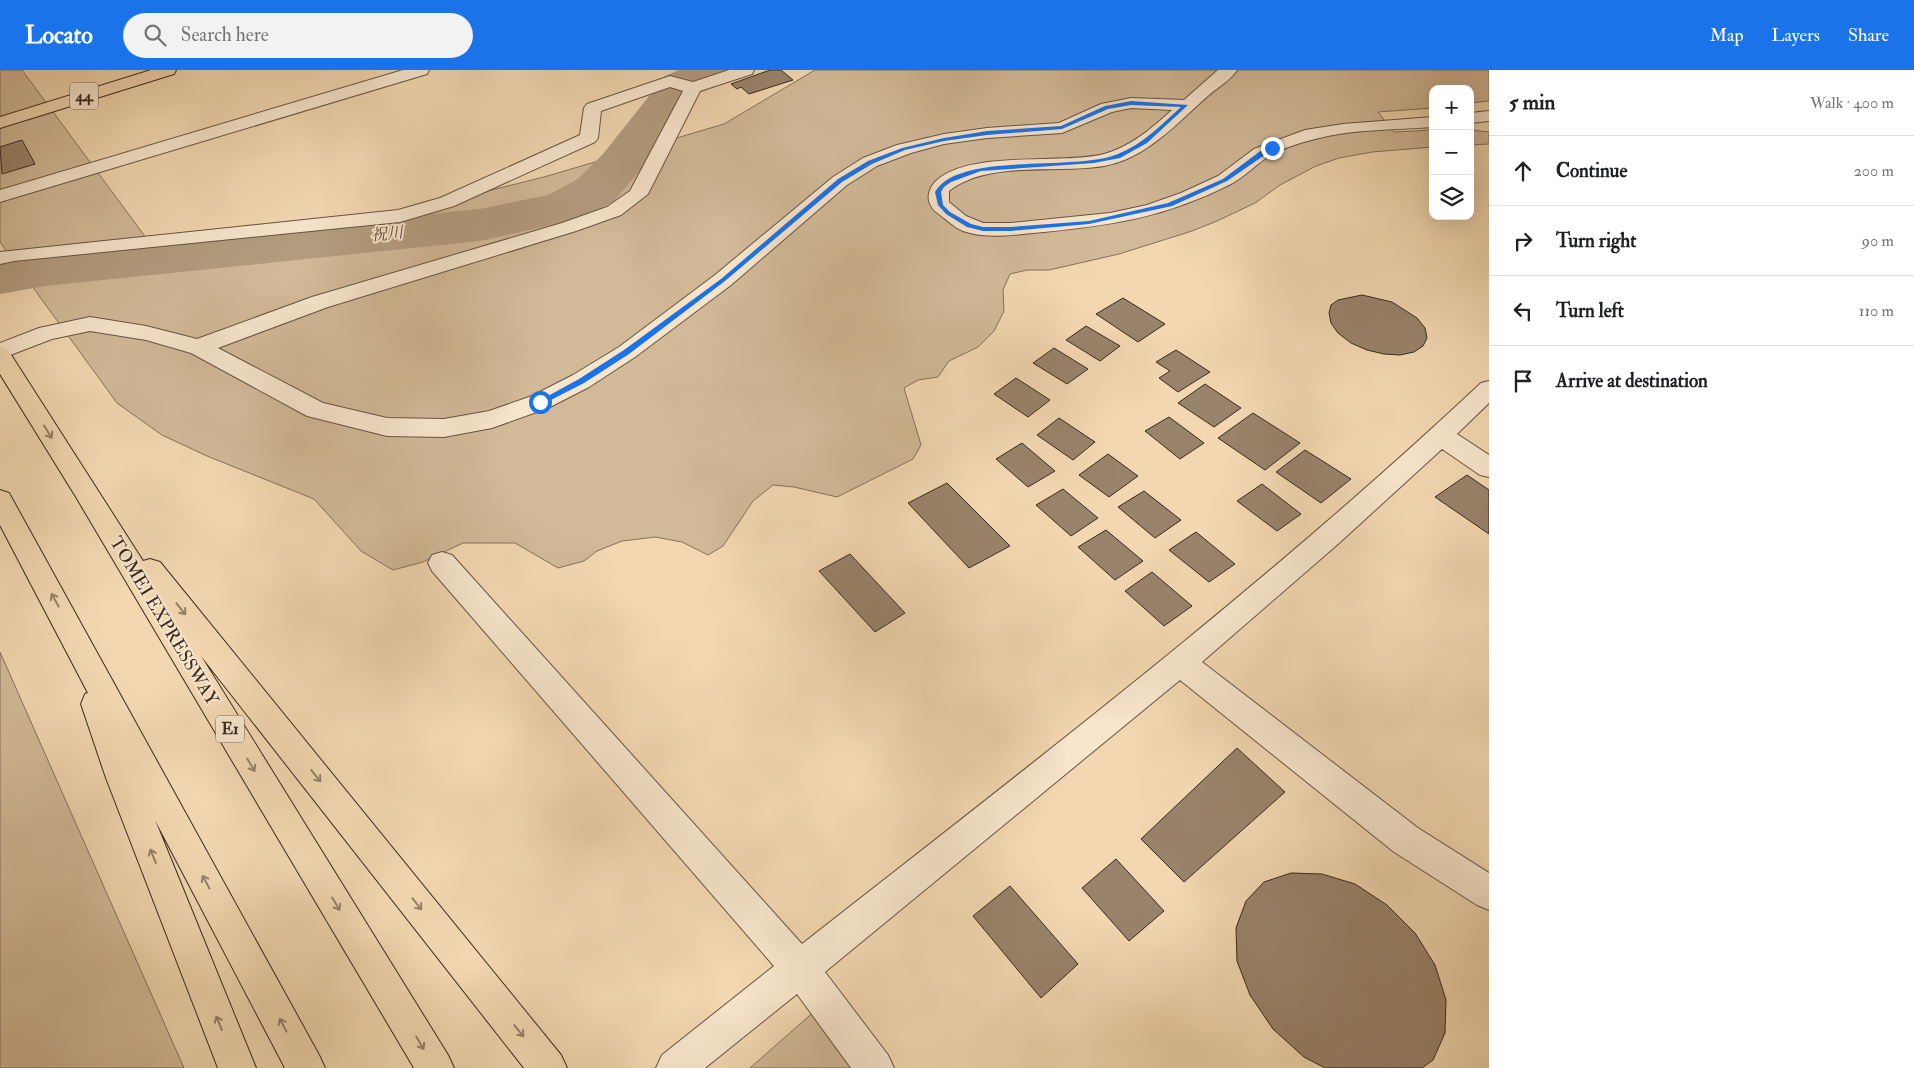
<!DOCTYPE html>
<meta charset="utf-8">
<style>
:root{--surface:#fff;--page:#f2f2f2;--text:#202124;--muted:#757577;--line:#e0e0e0;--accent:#1a73e8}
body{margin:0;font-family:"IM FELL Double Pica","Noto Serif JP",serif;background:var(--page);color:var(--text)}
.controls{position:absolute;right:15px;top:15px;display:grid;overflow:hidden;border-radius:10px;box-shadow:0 5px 20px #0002}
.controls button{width:45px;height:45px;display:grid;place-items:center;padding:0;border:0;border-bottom:1px solid var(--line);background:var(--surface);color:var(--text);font:25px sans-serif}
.stop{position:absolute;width:15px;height:15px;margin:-11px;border:4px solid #1a73e8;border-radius:50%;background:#fff}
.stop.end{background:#1a73e8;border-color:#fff;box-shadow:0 1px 5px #0008}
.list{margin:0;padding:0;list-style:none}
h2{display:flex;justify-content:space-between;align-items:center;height:65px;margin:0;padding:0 20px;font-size:21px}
h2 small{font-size:16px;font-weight:400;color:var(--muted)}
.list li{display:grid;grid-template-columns:32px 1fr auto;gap:15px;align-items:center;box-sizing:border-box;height:70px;padding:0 20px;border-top:1px solid var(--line)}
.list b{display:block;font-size:19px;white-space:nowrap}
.list em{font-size:16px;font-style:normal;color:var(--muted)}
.icon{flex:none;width:28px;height:28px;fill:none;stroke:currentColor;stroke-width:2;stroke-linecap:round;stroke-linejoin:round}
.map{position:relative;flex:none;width:1489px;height:998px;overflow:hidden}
header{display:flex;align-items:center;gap:30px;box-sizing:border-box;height:70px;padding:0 25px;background:var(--accent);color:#fff}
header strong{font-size:24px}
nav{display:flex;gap:28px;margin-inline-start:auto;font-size:18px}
.search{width:350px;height:45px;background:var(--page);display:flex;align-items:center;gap:12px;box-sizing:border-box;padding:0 18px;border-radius:28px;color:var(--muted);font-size:19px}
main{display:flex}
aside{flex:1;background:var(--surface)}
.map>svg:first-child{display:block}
.green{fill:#d2b998;stroke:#85715c}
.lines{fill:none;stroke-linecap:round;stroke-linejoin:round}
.river{fill:#b39c7f;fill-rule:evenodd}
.building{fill:#99836b;stroke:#382920}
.minor-casing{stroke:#665444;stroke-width:2}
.major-casing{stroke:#382920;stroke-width:2}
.highway-casing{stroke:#382920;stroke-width:2}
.minor{fill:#f7e5cc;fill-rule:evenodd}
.major{fill:#f2d7b0;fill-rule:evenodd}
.highway{fill:#f2d7b0;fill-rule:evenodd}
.oneway{stroke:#958068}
.route{fill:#1a73e8}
.labels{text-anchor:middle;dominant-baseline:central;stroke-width:4;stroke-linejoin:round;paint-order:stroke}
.shield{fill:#f7e5cc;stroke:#716154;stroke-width:1}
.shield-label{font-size:16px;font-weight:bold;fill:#382920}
.far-water-label{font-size:16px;font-style:italic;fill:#5d4c3c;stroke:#f7e5cc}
.street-label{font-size:18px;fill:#382920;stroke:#f7e5cc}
</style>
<header>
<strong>Locato</strong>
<div class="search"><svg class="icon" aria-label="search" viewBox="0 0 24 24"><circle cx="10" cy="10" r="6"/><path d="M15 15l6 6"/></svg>Search here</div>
<nav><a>Map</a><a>Layers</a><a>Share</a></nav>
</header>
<main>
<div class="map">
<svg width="1489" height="998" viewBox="0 0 1489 998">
<rect width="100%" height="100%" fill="#f2d7b0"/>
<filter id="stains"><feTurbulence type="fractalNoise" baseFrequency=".004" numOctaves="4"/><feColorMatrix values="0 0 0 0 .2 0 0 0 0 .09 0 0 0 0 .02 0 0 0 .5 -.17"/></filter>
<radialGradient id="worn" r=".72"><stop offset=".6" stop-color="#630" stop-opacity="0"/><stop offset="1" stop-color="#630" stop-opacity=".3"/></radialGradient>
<!-- green -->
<path class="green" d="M0,0h22l139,188 102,-11 281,-70 180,-53 91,-54h674v31l-19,2v-14h-37v19l-55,4 16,20 39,-2v17l-61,5 -33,6 -23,8 -36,19 -25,18 -38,18 -25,10 -73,23 -70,16h-22l-17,4 -7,16 1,21 -10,20 -16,16 -29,14 -11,16 -20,3 -14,8 17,57 -8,14 -76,38 -43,-10 -21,-2 -20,16 -30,45 -15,9 -26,-13 -27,-5 -33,4 -25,10 -13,10 -26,7 -43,-25h-52l-40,19 -30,8 -32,-19 -47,-52 -107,-43 -45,-21 -45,-32 -117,-161z
M1470,60l19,2v12l-19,1z
M0,582l184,416h-184z
M825,932l50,66h-125z"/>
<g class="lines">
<!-- river -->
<path class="river" d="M679,0h61l-7,9 -36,15 -60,80 -23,27 -32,17 -102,23 -435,45 -45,8v-34l45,-8 435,-43 68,-14 30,-16 25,-25 62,-78z"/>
</g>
<!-- building -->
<path class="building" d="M770,0h11l12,10 -44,14 -8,-7 -4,2 -6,-5z
M22,70l13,24 -33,10 -2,-27z
M1362,225l30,7 25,16 8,10 2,10 -4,8 -9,6 -14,3 -16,-1 -17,-4 -16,-7 -13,-10 -7,-10 -2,-10 2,-8 7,-5z
M1123,228l42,26 -27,18 -42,-28z
M1086,256l34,20 -20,15 -34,-21z
M1054,278l34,21 -21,15 -34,-21z
M1176,280l34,22 -32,20 -19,-14 11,-7 -14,-9z
M1016,308l34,22 -22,17 -34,-23z
M1205,314l36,24 -27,19 -36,-24z
M1253,343l47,30 -35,27 -47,-32z
M1169,347l35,26 -24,16 -35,-28z
M1059,348l36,24 -22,18 -36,-25z
M1022,373l33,28 -27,16 -32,-28z
M1305,380l46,29 -30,24 -45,-31z
M1108,384l30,22 -29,21 -30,-22z
M1467,405l22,15v44l-54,-37z
M947,413l63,63 -41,22 -61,-65z
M1262,414l39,30 -24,17 -40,-30z
M1063,419l35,29 -27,18 -35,-31z
M1144,421l37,29 -26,18 -37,-31z
M1106,460l37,31 -28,19 -37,-33z
M1196,462l39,32 -26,18 -40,-32z
M850,484l55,59 -30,19 -56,-61z
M1152,502l40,34 -28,20 -39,-35z
M1237,678l48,44 -101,90 -43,-43z
M1116,789l48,52 -35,30 -47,-53z
M1291,803l31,1 33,10 32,21 28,28 20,32 11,35 -1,33 -12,27 -11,8h-97l-21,-11 -31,-28 -23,-34 -13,-34 -1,-33 10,-27 18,-19z
M1010,816l68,78 -37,34 -68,-82z"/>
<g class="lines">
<defs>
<path id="minor" d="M403,0h26l-2,4 -427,128v-12z
M729,0h25l-2,4 -52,17 -52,103 -27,21 -45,16 -248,76 -110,41 105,55 64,15 57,1 45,-8 43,-15 41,-21 46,-28 96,-72 118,-98 30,-19 34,-13 47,-11 43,-6 72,-5 42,-19 30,-6 53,2 34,-30h19c-6,10 -19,17 -28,25 -32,28 -62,63 -105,71 -48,8 -116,-6 -155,25v11l17,14 17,7h28l99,-10 37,-8 34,-12 37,-17 36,-27 51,-19 38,-6 90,-7v10c-39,3 -81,2 -118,12 -16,4 -36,10 -50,20 -12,8 -23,20 -36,26 -64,32 -115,40 -185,47 -26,2 -55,8 -81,-1 -10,-4 -18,-13 -27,-19 -9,-8 -10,-19 -2,-29 31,-34 128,-18 170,-29 27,-7 49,-27 68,-44l-41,-2 -19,4 -50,21 -75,5 -43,6 -33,9 -34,13 -30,19 -116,100 -96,72 -46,30 -41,21 -56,20 -48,9 -57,-1 -80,-20 -116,-63 -45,-13 -56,-9 -38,8 -52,20v-16l39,-15 51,-11 56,9 51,13 115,-42 250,-74 45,-16 23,-16 53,-100 -13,-4 -69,24 -3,27 -3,4 -141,64 -54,16 -386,39 -14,3v-12l398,-42 42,-12 140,-63 4,-27 3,-4 83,-28 23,6z
M1489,41v10l-19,2v-10z
M1489,311v22l-32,31 32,21v22l-9,-2 -38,-26 -104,95 -136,118 216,166 71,45v37l-12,-5 -83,-53 -214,-172 -355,292 63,83 6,13h-43l-54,-74 -92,74h-49l6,-13 112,-89 -342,-395 -4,-8 4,-8 10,-3 10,3 350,389c231,-181 465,-360 679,-561z"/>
<path id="major" d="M151,0h25l-2,4 -174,54v-11z"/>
<path id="highway" d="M0,277l8,3 135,211 7,-2 10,3 401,493 6,13h-43l-323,-412 247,399 6,13h-40l-338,-571 -76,-123z
M0,420l9,3 310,562 6,13h-40l-130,-248 101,248h-38l-112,-290 -25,-74 4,-10 3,-1 -88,-168z"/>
</defs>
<!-- minor casing -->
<use href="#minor" class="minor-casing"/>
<!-- major casing -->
<use href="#major" class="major-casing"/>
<!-- highway casing -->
<use href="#highway" class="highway-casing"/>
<!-- minor -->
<use href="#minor" class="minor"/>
<!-- major -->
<use href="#major" class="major"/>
<!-- highway -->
<use href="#highway" class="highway"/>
</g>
<!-- one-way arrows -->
<defs><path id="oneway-shaft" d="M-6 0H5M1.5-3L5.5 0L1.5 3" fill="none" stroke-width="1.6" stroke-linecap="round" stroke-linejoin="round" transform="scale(1.25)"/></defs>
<g class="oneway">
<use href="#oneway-shaft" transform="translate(48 362) rotate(58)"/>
<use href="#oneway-shaft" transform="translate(55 530) rotate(-119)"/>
<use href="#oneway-shaft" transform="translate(181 539) rotate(51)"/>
<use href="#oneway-shaft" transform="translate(251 695) rotate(59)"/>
<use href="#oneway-shaft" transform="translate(316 706) rotate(51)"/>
<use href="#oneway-shaft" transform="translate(153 786) rotate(-112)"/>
<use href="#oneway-shaft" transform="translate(206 812) rotate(-118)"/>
<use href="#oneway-shaft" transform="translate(336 834) rotate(59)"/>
<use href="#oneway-shaft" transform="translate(417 834) rotate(51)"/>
<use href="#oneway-shaft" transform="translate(219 953) rotate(-112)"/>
<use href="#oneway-shaft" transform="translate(283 955) rotate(-118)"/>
<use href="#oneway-shaft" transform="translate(519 961) rotate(51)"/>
<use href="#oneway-shaft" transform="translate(420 973) rotate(59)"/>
</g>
<!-- route -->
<path class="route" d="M1131,31l57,4 -41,38 -27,15 -26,5 -113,8 -30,11 -7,5 -3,5 2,13 7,7 21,12 12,3h28l78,-6 79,-18 55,-24 36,-27 11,-6 5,2 -48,33 -55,25 -83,18 -78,7h-28l-16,-4 -21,-13 -8,-9 -3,-13c23,-41 141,-20 183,-38 25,-10 43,-29 63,-47l-50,-2 -23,4 -46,20 -75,6 -43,6 -39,9 -33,14 -30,18 -117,99 -96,73 -45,29 -41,21 -6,-2 42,-23 45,-29 97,-71 117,-100 30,-18 34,-13 42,-10 43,-7 74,-5 44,-20z"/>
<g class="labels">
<!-- shield labels -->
<g class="shield">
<rect x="70" y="12.5" width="28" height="27" rx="4"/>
<rect x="216" y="645.5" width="28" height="27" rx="4"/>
</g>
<g class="shield-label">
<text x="84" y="26">44</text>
<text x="230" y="659">E1</text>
</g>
<!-- far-water labels -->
<g class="far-water-label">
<text transform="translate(387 164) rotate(-6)">祝川</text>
</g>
<!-- street labels -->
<g class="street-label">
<text transform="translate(164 551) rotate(59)">TOMEI EXPRESSWAY</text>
</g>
</g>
<rect width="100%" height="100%" filter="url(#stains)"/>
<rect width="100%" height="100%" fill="url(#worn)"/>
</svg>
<div class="controls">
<button>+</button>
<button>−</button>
<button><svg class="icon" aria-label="layers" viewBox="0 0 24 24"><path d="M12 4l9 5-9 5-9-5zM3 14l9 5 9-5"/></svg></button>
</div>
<div class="stop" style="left:540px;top:332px"></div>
<div class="stop end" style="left:1272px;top:78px"></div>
</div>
<aside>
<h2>5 min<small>Walk · 400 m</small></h2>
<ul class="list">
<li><svg class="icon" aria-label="ahead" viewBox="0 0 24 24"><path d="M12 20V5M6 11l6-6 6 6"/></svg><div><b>Continue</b></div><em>200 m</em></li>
<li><svg class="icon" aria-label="right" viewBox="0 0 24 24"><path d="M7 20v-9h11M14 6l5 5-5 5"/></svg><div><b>Turn right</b></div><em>90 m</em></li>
<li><svg class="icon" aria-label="left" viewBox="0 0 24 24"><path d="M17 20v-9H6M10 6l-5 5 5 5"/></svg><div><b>Turn left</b></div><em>110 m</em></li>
<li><svg class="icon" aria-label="arrive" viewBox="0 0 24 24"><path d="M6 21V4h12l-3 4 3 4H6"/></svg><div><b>Arrive at destination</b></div></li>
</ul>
</aside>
</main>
